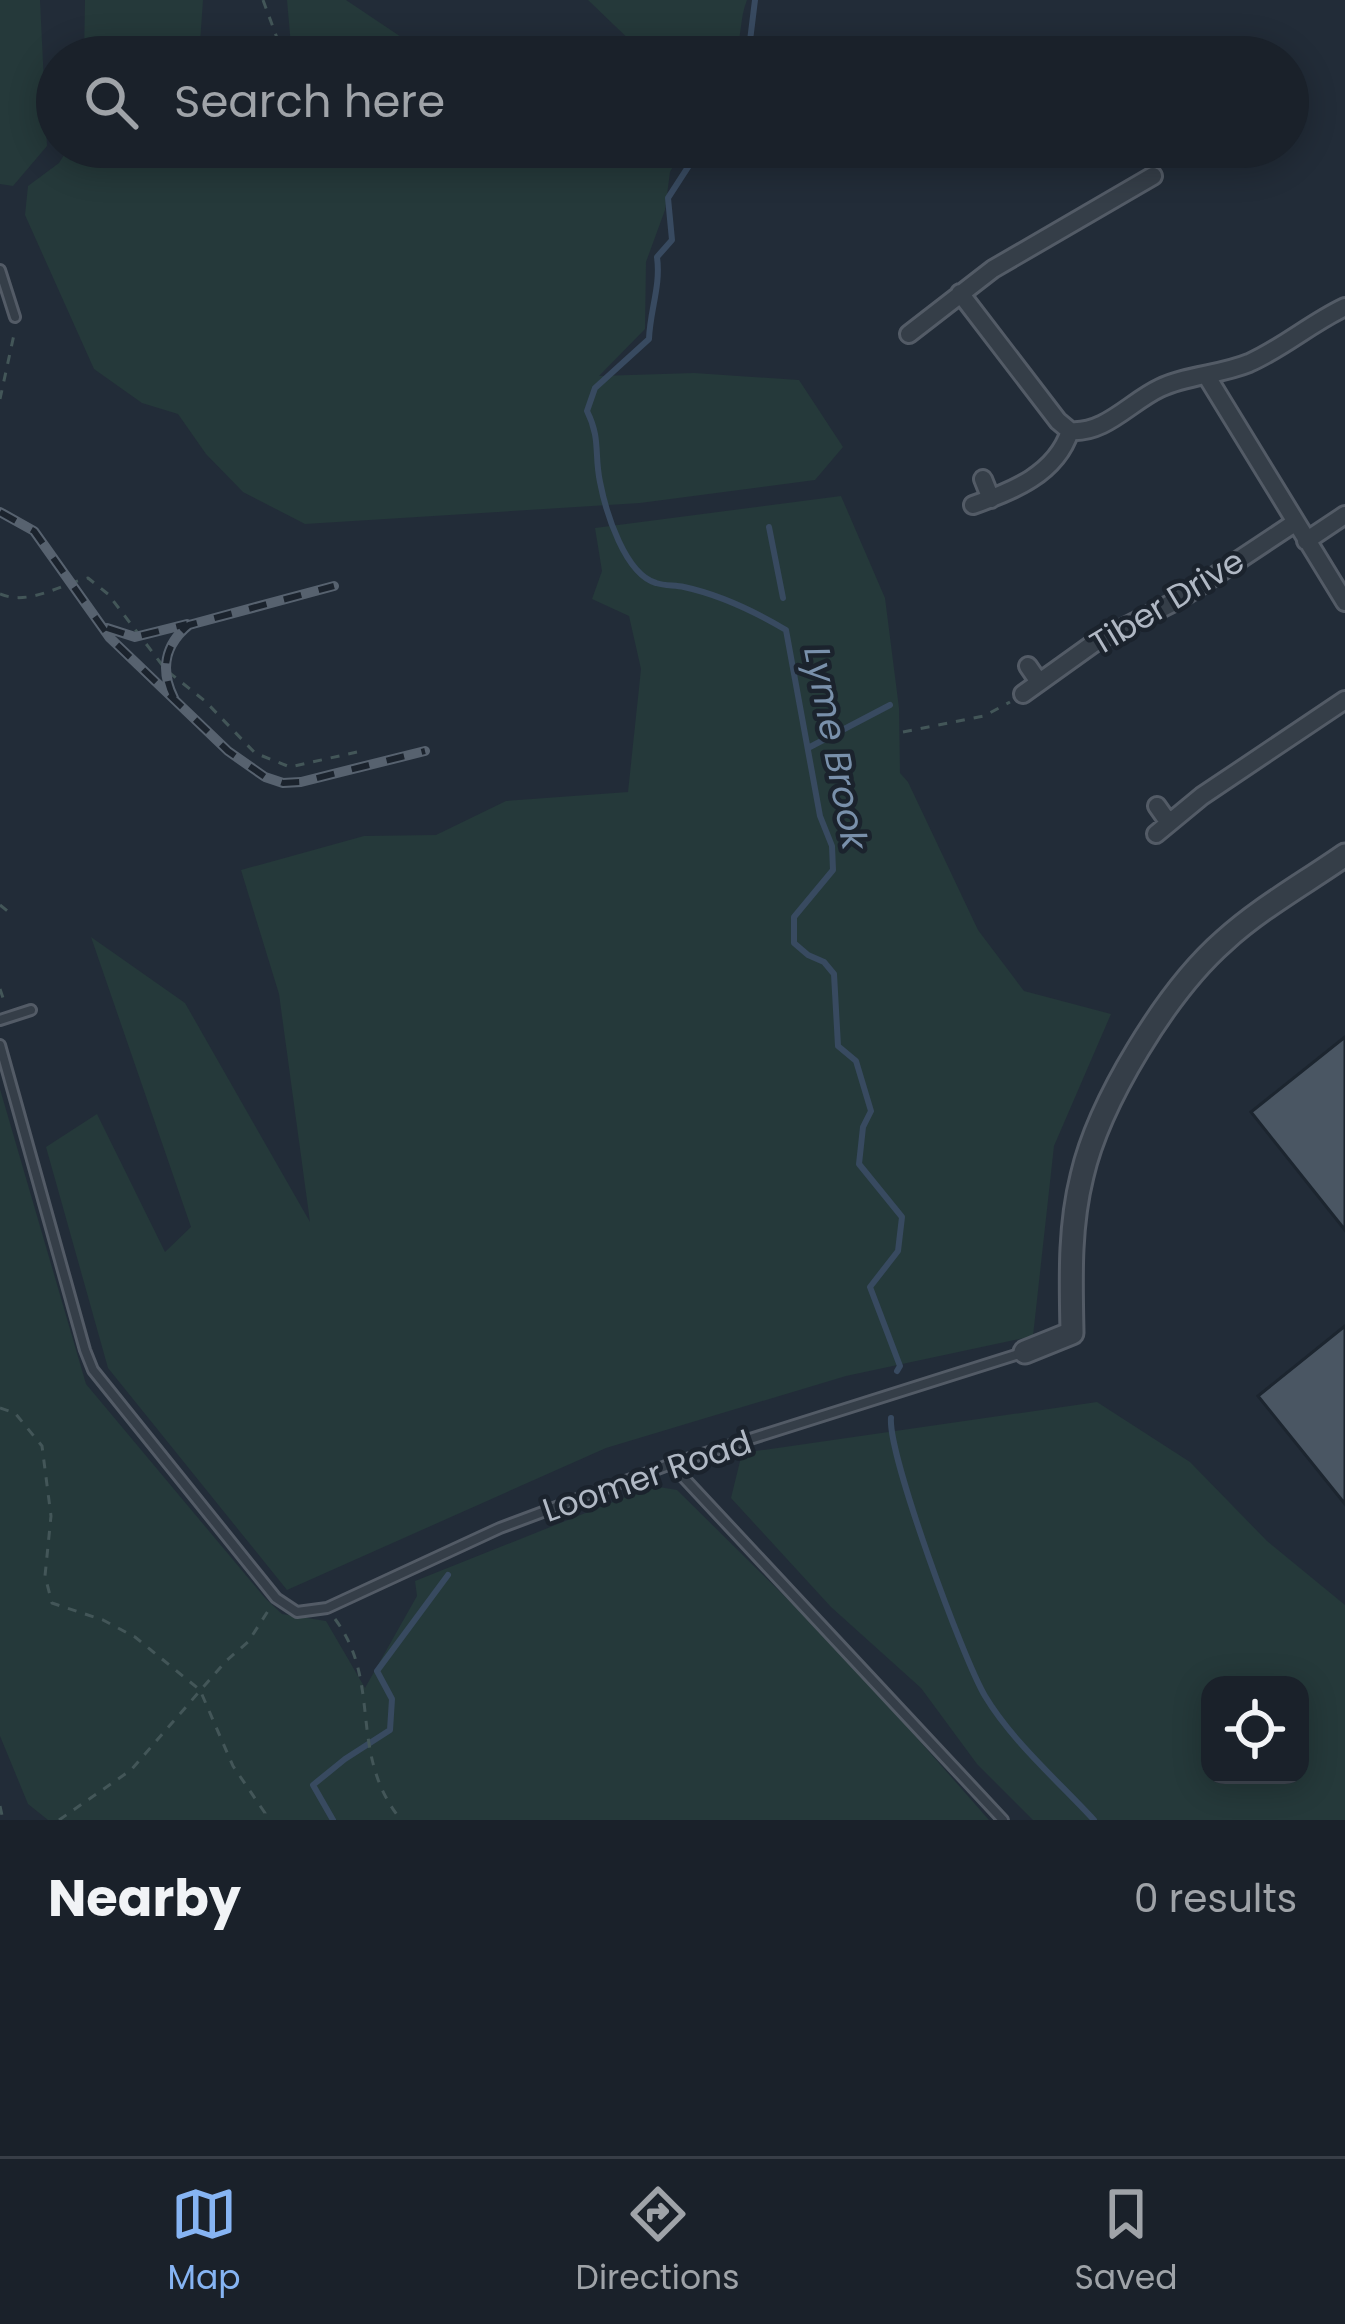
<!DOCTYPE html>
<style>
:root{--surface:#1a212a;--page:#272e36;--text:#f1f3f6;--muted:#9fa3a8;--line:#383e47;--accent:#86b4f3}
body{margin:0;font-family:Poppins,sans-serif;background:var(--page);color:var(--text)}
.controls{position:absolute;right:36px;bottom:36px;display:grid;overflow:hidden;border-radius:24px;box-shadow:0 6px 30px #0003}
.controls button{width:108px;height:108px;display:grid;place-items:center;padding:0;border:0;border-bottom:3px solid var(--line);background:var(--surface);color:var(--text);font:60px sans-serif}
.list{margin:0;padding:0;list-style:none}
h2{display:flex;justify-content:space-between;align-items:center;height:156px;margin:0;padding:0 48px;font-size:51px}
h2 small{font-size:39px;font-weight:400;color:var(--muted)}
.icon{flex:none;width:66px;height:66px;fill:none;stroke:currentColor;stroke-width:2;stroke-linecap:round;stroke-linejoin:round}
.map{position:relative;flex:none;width:1345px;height:1820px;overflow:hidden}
.search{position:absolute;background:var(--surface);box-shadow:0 6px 30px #0003;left:36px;right:36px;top:36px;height:132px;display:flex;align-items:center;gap:30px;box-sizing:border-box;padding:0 42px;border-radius:66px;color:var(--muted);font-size:45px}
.sheet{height:336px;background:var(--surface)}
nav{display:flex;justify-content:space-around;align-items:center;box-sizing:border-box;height:168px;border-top:3px solid var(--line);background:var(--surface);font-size:33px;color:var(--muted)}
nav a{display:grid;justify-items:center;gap:6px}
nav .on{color:var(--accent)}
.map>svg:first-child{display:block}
.green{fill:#25393a;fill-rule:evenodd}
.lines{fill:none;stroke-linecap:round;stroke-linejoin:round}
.stream{stroke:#384a60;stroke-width:6}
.building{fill:#4a5663;stroke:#1c252f;stroke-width:3}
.service-casing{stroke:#535b66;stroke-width:14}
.minor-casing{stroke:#535b66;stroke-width:22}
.tertiary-casing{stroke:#535b66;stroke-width:27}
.path{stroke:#435658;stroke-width:3;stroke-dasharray:9 9;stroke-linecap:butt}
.service{stroke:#353e48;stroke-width:8}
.minor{stroke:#353e48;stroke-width:16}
.tertiary{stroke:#353e48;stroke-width:21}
.rail-casing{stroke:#57626f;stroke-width:10}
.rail{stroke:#1b232d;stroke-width:6;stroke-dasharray:18;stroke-linecap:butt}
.labels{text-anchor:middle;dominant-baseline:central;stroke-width:9;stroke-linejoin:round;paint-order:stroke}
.street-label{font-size:33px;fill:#b0b8c4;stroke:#1b232d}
.water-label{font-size:36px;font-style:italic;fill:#7990ab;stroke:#1b232d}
</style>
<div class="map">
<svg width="1345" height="1820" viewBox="0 0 1345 1820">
<rect width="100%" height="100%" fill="#222c38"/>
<!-- green -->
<path class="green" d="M0,0h40l7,146 -34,40 -13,-2z
M85,0h118l-4,57h-115z
M287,0h59l85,57h-148l8,-11z
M588,0h159c-8,19 -4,38 -14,57h-100l6,-8z
M69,147h615l-14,25 -5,38 -19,52 -1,67 -46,47 95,-3 105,7 44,67 -28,33 -175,23 -335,21 -62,-32 -37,-38 -28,-40 -36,-11 -48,-34 -69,-154 3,-29 31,-23z
M841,496l44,102 14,110 1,65 8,9 70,148 46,61 87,23 -57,132 -21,190 -187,40 -240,72 -319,142 -179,-222 -62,-221 51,-33 68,138 26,-25 -100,-290 94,66 125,219 -31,-228 -38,-124 123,-34 72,-1 70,-34 122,-9 13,-123 -12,-53 -37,-17 10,-28 -7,-43z
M0,1089l86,295 179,214 17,16 44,7 39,67 52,-92 -2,-15 238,-95 24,4 168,166 144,164h-941l-20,-16 -28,-68z
M1097,1402l93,60 77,79 78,64v215h-312l-56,-56 -56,-76 -90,-81 -100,-109 11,-45zM1210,1685h90v90h-90z"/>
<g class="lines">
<!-- stream -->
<path class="stream" d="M748,57l7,-57
M701,147l-33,51 4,42 -15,17c4,29 -7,53 -8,82l-54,49 -8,23c14,28 7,43 13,71 6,31 25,92 56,101 9,3 19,2 28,4 37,8 70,24 102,43l34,186 12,30 1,24 -39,47v26l14,12 16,7 10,12 4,72 18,15 15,50 -8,16 -4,37 43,53 -4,34 -28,36 30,79 -3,5
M769,527l14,71
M808,748l82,-43
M891,1418c-3,37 72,241 94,278 27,45 73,85 109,124
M333,1820l-20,-35 32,-26 45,-29 2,-31 -15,-28 71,-96"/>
</g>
<!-- building -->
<path class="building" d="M1345,1037v193l-94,-118z
M1345,1326v178l-87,-108z"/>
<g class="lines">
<defs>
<path id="service" d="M0,270l15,47
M0,1020l31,-10
M0,1045l85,305 8,20 183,228 21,14 30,-4 173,-80 171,-64 351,-111
M671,1464l332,356"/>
<path id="minor" d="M960,293l98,128 12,10
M909,334l84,-65 160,-93
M1206,375l139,227
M983,479l8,20
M973,505c40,-14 83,-31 97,-74 35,3 60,-29 90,-43 27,-13 60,-13 89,-25 34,-15 62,-40 96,-56
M1306,541l39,-26
M1028,666l11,16
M1023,694l74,-53 83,-42 116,-77
M1157,806l12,17
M1156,834l46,-38 143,-96"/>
<path id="tertiary" d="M1025,1352l47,-19c-1,-53 -3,-105 10,-157 17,-74 85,-185 142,-235 36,-33 81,-58 121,-86"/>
</defs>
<!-- service casing -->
<use href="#service" class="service-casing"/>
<!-- minor casing -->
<use href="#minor" class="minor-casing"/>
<!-- tertiary casing -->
<use href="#tertiary" class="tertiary-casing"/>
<!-- path -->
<path class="path" d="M263,0l21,57
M0,399l15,-69
M0,594c29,12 59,-9 88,-16l20,16 58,76 39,31 50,52 35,14 67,-15
M903,732l81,-16 26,-14
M0,905l10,8
M0,989l5,15
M0,1408l15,5 27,33 9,70 -6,60 7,27 51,17 32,17 65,53 33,76 32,47 -3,7
M335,1619c48,64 12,134 66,201
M0,1806l3,14
M59,1820l72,-50 95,-109 22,-19 20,-31"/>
<!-- service -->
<use href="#service" class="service"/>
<!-- minor -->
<use href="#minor" class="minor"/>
<!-- tertiary -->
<use href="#tertiary" class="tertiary"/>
<defs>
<path id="rail" d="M0,512l34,19 76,107 118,113 37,26 18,6 18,-1 124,-31
M107,628l28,9 52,-13
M174,698c-14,-28 -10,-53 15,-73l145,-39"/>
</defs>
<!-- rail casing -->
<use href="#rail" class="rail-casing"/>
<!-- rail -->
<use href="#rail" class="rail"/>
</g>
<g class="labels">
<!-- street labels -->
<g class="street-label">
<text transform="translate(1167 602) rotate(-31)">Tiber Drive</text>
<text transform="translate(647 1476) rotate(-19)">Loomer Road</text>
</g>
<!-- water labels -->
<g class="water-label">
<text transform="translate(836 748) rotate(79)">Lyme Brook</text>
</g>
</g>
</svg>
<div class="controls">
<button><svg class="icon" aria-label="locate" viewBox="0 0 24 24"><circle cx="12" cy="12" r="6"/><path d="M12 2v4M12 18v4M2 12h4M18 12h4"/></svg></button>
</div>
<div class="search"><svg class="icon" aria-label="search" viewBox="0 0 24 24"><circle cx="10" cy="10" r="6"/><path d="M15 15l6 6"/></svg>Search here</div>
</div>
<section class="sheet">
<h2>Nearby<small>0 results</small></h2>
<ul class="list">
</ul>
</section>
<nav>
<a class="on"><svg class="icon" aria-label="map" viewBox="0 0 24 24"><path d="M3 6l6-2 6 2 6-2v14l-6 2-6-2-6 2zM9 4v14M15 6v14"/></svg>Map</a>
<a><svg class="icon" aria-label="directions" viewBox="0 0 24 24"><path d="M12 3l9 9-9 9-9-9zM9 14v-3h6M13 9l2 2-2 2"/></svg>Directions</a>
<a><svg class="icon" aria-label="saved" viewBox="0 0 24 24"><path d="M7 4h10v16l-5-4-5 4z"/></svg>Saved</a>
</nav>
